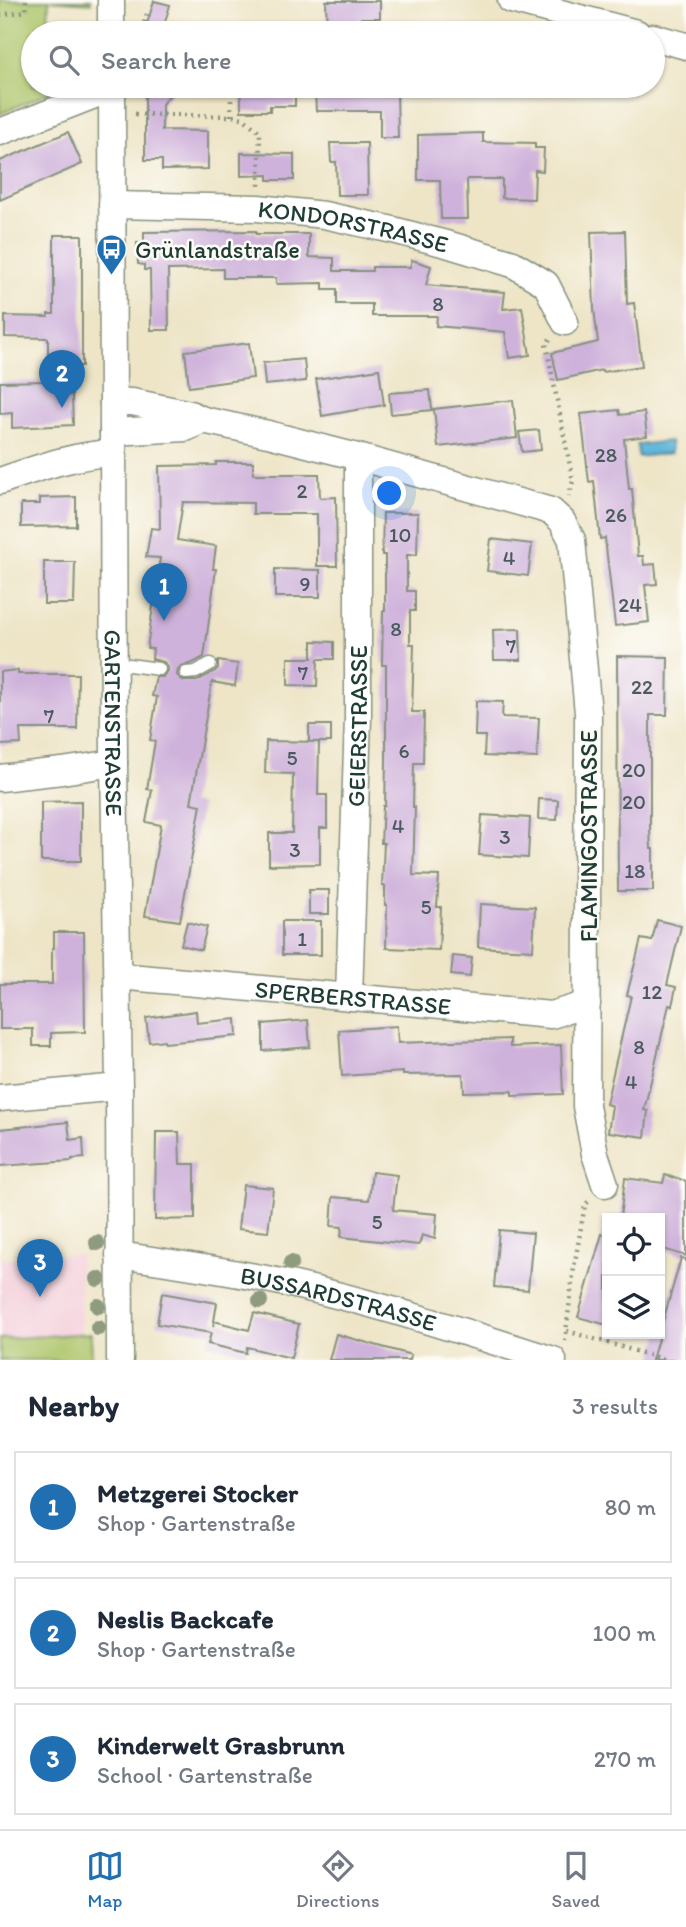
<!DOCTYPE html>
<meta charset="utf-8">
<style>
:root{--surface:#fff;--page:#f6f6f7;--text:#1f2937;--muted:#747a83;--line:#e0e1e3;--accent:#1f6fb2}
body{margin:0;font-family:Itim,sans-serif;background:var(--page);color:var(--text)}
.controls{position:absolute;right:21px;bottom:21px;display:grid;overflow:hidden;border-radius:0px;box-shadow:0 2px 5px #0004}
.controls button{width:63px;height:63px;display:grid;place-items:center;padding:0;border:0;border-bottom:2px solid var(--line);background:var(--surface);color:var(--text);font:35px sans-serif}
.you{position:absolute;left:390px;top:494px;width:24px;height:24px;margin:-18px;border:5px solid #fff;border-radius:50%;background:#1a73e8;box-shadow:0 0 0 10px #1a73e833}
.badge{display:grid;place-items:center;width:46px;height:46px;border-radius:50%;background:var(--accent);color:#fff;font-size:23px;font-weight:700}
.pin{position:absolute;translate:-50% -58px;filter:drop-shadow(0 2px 4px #0008)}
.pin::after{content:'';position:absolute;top:37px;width:24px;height:21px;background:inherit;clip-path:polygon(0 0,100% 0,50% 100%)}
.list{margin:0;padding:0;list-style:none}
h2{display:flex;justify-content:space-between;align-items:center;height:91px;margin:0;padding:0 28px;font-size:30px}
h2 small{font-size:23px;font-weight:400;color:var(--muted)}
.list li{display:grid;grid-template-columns:46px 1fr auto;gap:21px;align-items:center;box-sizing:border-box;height:112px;margin:0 14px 14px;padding:0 14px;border:2px solid var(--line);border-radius:0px}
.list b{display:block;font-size:26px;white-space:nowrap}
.list p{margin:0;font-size:23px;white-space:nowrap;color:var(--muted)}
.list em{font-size:23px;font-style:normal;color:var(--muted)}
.icon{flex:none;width:38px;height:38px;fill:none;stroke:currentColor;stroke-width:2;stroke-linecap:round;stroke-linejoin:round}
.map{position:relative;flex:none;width:686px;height:1360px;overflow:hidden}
.search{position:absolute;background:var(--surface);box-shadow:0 2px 5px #0004;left:21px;right:21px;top:21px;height:77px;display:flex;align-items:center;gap:18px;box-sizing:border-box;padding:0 24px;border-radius:38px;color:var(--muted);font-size:26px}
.sheet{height:469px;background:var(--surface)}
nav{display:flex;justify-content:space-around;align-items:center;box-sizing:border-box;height:98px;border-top:2px solid var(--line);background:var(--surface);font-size:19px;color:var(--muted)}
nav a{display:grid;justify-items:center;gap:4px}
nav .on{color:var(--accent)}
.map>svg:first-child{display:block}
.built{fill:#f4cfdc}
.green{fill:#adc56a;stroke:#66814f;stroke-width:2}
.water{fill:#5eb6db;stroke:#3e7a88;stroke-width:2}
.building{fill:#cfb2db}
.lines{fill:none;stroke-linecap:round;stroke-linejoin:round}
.service-casing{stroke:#86917e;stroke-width:15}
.minor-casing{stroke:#86917e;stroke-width:29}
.path{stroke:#86917e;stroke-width:4.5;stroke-dasharray:2 5;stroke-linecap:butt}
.service{stroke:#fff;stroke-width:12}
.minor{stroke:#fff;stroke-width:26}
.tree{fill:#8f9b7e}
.labels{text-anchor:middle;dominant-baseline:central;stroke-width:5;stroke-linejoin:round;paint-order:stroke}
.number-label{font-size:21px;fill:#4b5a5e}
.street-label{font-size:24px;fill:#1f3d34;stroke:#fdfcf7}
.poi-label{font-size:24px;fill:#1f3d34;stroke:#fdfcf7;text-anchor:start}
</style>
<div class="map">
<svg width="686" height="1360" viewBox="0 0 686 1360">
<rect width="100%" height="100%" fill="#fdfcf7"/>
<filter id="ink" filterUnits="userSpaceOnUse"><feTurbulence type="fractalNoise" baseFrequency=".0143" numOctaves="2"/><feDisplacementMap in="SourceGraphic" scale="14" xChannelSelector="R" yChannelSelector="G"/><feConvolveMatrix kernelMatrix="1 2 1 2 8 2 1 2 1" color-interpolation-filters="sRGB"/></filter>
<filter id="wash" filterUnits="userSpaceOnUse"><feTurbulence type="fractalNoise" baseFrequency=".00686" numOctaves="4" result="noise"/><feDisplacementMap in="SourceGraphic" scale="28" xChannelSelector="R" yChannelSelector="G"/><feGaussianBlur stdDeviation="1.57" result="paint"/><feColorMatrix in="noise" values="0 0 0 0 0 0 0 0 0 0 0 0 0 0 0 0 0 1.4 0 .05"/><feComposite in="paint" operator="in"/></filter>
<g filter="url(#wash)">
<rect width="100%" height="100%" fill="#eee5c7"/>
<!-- built -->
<path class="built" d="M80,1254l1,80 -81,5v-80z"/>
<!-- green -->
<path class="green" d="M0,0h91v3l-42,-3 -1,27 42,4v2h-57v53h30l-63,28z
M91,1333l1,27h-92v-21z"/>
<!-- water -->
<path class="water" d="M670,441l1,12 -33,4 -1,-12z"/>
<g id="blocks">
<!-- building -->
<path class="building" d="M154,1l16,4 -7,24 -16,-5z
M326,1h54v17h-19v12l-34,1z
M145,86h33l-16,18v26l46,1v38l-46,1v-10h-17z
M241,86h54v20h-25v5h-29z
M397,90l1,48h-18v-27h-64l-1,-19z
M68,132l14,32 -82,36v-39z
M483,133v9l52,1v5h9l-1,23 -8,-1 -1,29 -32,-1v-19h-35l1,40h-27l-1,-39h-22v-45z
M330,143h37l1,52h-31l-1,-33h-5z
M241,153l53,1v26h-26v-5l-27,1z
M256,231v3h53v23l25,1v13h38v-4h38l2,-7 19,6 -5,19 79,7 -2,17 19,-2 8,48 -21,3 -4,-26 -69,-6 1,-10h-65v-12h-35v-15h-14v-6l-47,1v-6h-53v-9l-55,1 1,60h-18l-1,-60h-6v-5l-6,-1 -1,-21 7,1v-12z
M625,231l2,73 7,-1 8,63 -40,6v-2l-44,10 -6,-27 46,-11 -4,-33 -3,-77z
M54,235h28v131h-11l2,59 -61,3v-15l-12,1v-32l48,-1v-43l-43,-1v-21l43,1v-3h6z
M249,343l4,35 -64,9 -4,-36z
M304,359l2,22 -41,4 -2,-22z
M379,369l5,36 -62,11 -6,-37z
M430,390l2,20 -41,4 -2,-21z
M513,400l4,38 -79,9 -4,-38z
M619,410l1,5 24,-3 3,24 -23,3 5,50h3l6,67h5l1,9 11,-1 2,20 -12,1 4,37 -34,4 -10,-88 -5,1 -6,-58 -5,1 -8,-68z
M539,430l2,20 -19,2 -3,-20z
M216,462h37v12h66l1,24 16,-1 1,69h-20v-52h-64v-11l-70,-1 -6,38 39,6 -3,23h3l-12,88 -11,6 -12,3 -3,3 -1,6 6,6h14l18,-10 3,-3v-7l20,3 -3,22 -23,-4 -21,121 10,2 -21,116 -35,-5 16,-91 -15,-3 6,-32 -5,-1 8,-48 -5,-1 7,-43 -5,-1 4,-19h7l5,-8 -4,-7 -12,-3 1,-10 -6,-1 13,-90 -14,-1 5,-29 9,1 -1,-63 57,-1z
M76,497v29l-55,1v-23h19v-6z
M383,513h35l-1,42h-10v36h8v20h-5v33h4l-2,68h12l-1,51h-9l-1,44h2l-2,68 26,1 -2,31h4l-2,43 -53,-2 1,-43h-2v-19h-3l2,-43h-3l2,-37h2l1,-44v-97h-4l1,-54h2v-56h-3z
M491,539l41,5 -4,32 -41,-5z
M44,562h31l-1,42h-30z
M275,569l45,1v27h-45z
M520,629l1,31h-27l-1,-30z
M312,641l22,1v17h-16l-1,27 -29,-1v-27h24z
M617,656l51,1 -1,58h-17v115l1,19h2v42h-35z
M18,670v4h60l-1,55h-57l1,15 -21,1v-73z
M476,701l27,1 -1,15 37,1 -2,40 -53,-2 1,-20h-10z
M309,725h22v17h-22z
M266,741l53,1 -1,53h9v33h-7v36l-51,1v-32h23l1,-59 -28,-1z
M539,799l19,1 -1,20 -19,-1z
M81,801v60h-40v-59z
M482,815l48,3 -2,40 -49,-3z
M309,890h20v24h-20z
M480,904l55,3 -2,43 -55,-3z
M657,920l24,6 -14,59 9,2 -4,19 -3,-1 -25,105 4,1 -3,26 -37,-5 4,-26 -6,-2 25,-108 -4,-1 14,-56 11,2z
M282,921h39v34h-39z
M187,922l20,5 -6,23 -20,-5z
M54,932h30l1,100 -34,1v13h-18v-17h-33v-45h52v-36h2z
M453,956l19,2 -2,19 -19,-2z
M196,1011l1,12 39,-4 1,17 -72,7 -1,-3 -15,2 -3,-24z
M308,1020l2,27 -47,4v-27z
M397,1026l1,17 112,-4v8l51,-2 2,49 -51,2v-5l-48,1 -1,-18 -60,1v-3l-61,4 -3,-46z
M68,1122l2,18 13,-2 1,20 -12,1v2l-72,5v-37z
M156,1132h23l1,32h15v55l-40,1z
M372,1172l25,3 -4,35 44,4 -2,25 -13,-4 -3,10 -78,-8 1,-10 -11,-1 2,-29 36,3z
M665,1175l21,6v75l-26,-8v-30h-40l5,-40 38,5z
M243,1185l30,3 -5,44 -30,-3z
M499,1230l34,3 -5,57 -34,-3z
M602,1234l5,1v90l-29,-8z
M681,1258l5,1v101h-34z
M162,1293l55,10 -4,24 1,-6 35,9 5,-17 45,11 -8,34 -44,-11 -1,6 -38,-9 3,-11 -54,-9z
M336,1334l75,21 -1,5h-81z"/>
</g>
</g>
<g filter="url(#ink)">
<use href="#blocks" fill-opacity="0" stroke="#86917e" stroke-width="2"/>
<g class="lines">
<defs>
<path id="service" d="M114,663l45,6
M186,673l10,-1 14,-8"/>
<g id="minor">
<path d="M111,0v33"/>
<path d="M511,0l126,33"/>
<path d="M653,37l33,9"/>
<path id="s1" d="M112,86l2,677 5,324 1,273"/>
<path d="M0,132l97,-38 15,1"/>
<path id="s2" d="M112,205l146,3 66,7 69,15 57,15 63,19 33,20 19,38"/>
<path d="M113,402h19l58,12 13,6 65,14 90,23 193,54 11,10 10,19 16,173 -2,393 9,48 10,30"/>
<path d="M113,432l73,-4 17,-8"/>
<path d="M0,481c35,-12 76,-27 113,-28"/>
<path d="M0,778l62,-7 52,-8"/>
<path id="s3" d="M118,976l433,39 36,-11"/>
<path id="s4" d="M349,997l9,-279v-261"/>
<path d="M0,1098l119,-11"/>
<path id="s5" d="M119,1255c48,7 95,14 142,23 99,19 196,52 292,82"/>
</g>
</defs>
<!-- service casing -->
<use href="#service" class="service-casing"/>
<!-- minor casing -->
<use href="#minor" class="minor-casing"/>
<!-- path -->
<path class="path" d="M147,14l-3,10 2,5 25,4
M0,15l26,-4v-11
M135,114l96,2 12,2 17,14 -1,54
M231,116v-30
M550,339l-4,5 27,137 -4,15
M567,1331l99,29
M565,1341l9,-74 11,-62 5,-5"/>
<!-- service -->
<use href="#service" class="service"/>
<!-- minor -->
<use href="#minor" class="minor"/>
</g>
<!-- trees -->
<g class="tree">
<circle cx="97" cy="1243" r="8"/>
<circle cx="291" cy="1263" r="8"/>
<circle cx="98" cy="1279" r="8"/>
<circle cx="260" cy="1301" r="8"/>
<circle cx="98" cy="1306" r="8"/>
<circle cx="98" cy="1328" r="8"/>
</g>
</g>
<!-- icons -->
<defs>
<symbol id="bus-pin" viewBox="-11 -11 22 30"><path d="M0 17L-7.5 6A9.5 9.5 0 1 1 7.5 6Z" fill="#1f6fb2" stroke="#fdfcf7"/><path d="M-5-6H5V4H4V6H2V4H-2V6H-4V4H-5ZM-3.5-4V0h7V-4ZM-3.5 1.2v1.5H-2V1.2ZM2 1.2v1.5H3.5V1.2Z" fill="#fff"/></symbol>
</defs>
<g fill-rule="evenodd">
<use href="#bus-pin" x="94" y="232" width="35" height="47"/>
</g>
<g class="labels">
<!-- number labels -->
<g class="number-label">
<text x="438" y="303">8</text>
<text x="606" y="454">28</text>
<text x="302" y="490">2</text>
<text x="616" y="514">26</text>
<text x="400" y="534">10</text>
<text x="509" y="557">4</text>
<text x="305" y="583">9</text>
<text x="630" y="604">24</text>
<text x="396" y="628">8</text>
<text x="511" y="645">7</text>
<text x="303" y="672">7</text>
<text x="642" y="686">22</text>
<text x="49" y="715">7</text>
<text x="404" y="750">6</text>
<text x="292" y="757">5</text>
<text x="634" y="769">20</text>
<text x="634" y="801">20</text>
<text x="398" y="825">4</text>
<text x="505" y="836">3</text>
<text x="295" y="849">3</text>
<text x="635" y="870">18</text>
<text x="426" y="906">5</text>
<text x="302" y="938">1</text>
<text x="652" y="991">12</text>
<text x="639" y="1046">8</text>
<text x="631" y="1081">4</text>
<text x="377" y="1221">5</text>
</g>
<!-- street labels -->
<g class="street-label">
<text stroke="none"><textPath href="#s2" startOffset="243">KONDORSTRASSE</textPath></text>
<text stroke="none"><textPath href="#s1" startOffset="637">GARTENSTRASSE</textPath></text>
<text stroke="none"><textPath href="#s4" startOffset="271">GEIERSTRASSE</textPath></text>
<text transform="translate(588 836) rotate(-90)">FLAMINGOSTRASSE</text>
<text stroke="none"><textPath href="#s3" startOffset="236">SPERBERSTRASSE</textPath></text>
<text stroke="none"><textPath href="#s5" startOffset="224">BUSSARDSTRASSE</textPath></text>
</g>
<!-- poi labels -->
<g class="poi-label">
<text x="135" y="249">Grünlandstraße</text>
</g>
</g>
</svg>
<div class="controls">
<button><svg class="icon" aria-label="locate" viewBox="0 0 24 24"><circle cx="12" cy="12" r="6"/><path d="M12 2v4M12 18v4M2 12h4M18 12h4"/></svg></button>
<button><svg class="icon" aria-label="layers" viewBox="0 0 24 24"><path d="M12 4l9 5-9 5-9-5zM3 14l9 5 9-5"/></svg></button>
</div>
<div class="you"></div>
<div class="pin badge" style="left:164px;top:621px">1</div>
<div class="pin badge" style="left:62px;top:408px">2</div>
<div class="pin badge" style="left:40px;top:1297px">3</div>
<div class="search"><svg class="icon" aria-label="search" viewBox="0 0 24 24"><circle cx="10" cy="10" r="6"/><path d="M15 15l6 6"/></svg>Search here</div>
</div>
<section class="sheet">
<h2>Nearby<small>3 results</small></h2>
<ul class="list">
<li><span class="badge">1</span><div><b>Metzgerei Stocker</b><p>Shop · Gartenstraße</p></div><em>80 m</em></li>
<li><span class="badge">2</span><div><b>Neslis Backcafe</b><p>Shop · Gartenstraße</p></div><em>100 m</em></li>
<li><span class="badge">3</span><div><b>Kinderwelt Grasbrunn</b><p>School · Gartenstraße</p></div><em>270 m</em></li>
</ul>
</section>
<nav>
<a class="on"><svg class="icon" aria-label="map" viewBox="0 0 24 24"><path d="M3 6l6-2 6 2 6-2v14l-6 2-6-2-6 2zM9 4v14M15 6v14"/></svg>Map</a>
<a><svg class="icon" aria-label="directions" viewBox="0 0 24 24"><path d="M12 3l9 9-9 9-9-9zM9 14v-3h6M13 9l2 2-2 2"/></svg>Directions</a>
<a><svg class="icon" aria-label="saved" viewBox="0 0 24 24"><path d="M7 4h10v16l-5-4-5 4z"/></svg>Saved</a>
</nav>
